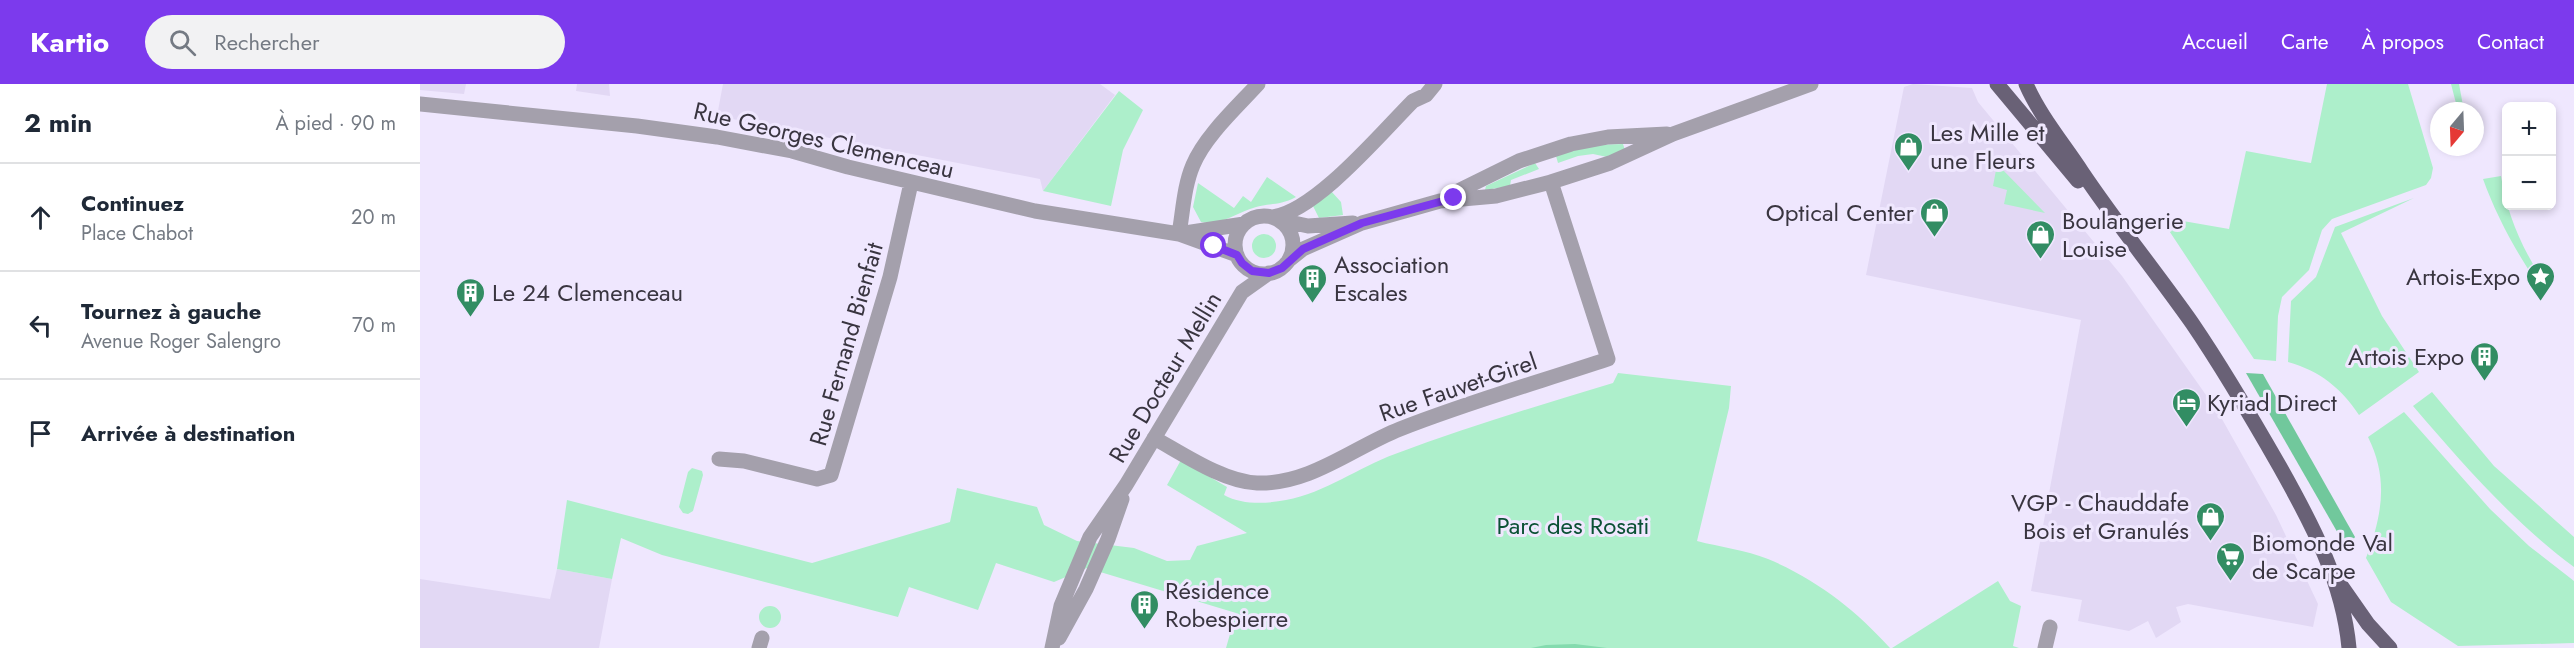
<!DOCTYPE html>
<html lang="fr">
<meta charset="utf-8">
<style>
:root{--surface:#fff;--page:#f2f2f3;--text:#1f2937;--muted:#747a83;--line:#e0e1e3;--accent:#7c3aed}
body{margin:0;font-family:Jost,sans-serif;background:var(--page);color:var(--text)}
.controls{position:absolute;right:18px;top:18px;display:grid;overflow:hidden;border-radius:9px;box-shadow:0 3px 9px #0003}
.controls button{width:54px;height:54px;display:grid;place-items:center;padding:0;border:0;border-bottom:2px solid var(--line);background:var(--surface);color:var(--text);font:30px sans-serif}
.compass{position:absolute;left:2010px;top:18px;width:54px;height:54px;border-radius:50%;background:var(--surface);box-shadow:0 3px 9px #0003;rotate:199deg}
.stop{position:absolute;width:18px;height:18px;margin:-14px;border:4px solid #7c3aed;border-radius:50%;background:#fff}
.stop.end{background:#7c3aed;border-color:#fff;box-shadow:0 2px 6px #0008}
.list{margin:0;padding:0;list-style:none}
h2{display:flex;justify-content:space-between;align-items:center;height:78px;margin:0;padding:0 24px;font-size:26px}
h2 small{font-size:20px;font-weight:400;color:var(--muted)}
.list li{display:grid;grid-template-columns:39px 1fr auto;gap:18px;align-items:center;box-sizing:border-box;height:108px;padding:0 24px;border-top:2px solid var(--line)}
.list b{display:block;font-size:22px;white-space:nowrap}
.list p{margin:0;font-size:20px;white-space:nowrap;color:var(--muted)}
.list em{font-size:20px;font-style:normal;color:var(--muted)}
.icon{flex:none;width:33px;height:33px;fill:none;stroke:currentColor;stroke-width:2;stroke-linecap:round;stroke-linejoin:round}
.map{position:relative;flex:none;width:2154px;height:564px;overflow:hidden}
header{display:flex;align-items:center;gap:36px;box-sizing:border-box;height:84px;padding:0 30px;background:var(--accent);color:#fff}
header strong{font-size:28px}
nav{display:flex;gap:33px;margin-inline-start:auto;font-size:21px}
.search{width:420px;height:54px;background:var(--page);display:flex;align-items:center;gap:15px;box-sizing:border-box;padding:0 21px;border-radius:33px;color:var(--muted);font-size:22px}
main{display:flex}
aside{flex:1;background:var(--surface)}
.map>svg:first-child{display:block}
.built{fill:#e2d8f4}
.green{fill:#adefcb}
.forest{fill:#71c89c}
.water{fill:#84dbae}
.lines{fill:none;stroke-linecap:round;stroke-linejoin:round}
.minor{stroke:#a4a0ac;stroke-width:15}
.major{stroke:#696176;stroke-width:15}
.route{stroke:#7c3aed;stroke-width:8}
.labels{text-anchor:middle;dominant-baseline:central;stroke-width:6;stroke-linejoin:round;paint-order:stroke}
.poi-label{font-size:24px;fill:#393540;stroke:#efe7fe;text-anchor:start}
.street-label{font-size:24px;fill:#393540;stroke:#efe7fe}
.park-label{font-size:24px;fill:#0b5135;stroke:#efe7fe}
</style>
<header>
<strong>Kartio</strong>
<div class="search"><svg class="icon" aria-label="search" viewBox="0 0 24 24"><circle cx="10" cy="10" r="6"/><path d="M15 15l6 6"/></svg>Rechercher</div>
<nav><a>Accueil</a><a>Carte</a><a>À propos</a><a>Contact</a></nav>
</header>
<main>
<aside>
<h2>2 min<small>À pied · 90 m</small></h2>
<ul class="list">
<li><svg class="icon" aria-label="ahead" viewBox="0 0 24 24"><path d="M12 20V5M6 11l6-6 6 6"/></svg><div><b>Continuez</b><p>Place Chabot</p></div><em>20 m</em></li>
<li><svg class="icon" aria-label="left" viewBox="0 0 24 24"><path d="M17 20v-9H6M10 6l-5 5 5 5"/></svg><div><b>Tournez à gauche</b><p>Avenue Roger Salengro</p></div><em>70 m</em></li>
<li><svg class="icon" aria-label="arrive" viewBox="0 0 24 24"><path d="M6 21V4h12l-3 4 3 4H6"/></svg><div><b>Arrivée à destination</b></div></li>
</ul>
</aside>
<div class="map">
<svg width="2154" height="564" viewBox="0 0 2154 564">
<rect width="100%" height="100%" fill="#efe7fe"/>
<!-- built -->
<path class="built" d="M0,0h46l-2,10 -44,-4z
M157,0h32l1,12 -34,-5z
M303,0h377l15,11 -72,96 -3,-12 -323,-63z
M1493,0l59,4 6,14 144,174 96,136 58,103 42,89 -5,23 -125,-23 -12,3 5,15 -25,16 -8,-17 -19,10 -51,-10 4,-21 -51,-9 50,-271 -215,-45 38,-188z
M137,485l55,10 -13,69h-179v-69l130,20z"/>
<!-- green -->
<path class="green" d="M1907,0h81l25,84 -2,10 -5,7 -94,34 -10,11 -13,40 -27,27 -4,19 -2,45 -22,-2 -94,-142 69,12 17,-78 65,12z
M2031,0h8l5,27h-6z
M699,7l24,19 -20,40 -12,56 -68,-15z
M1203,60l2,6 -18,7 -14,-3 -15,2 -20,7 -2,-7 35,-11z
M1115,79l4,6 -28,11 -1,6 -25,4 1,-4z
M1581,84l44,45 -41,-9 3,-14 -14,-4 3,-16z
M2081,92c6,39 22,75 45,109l-5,4c-23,-34 -44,-71 -58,-110z
M847,93l29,20c-19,10 -28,5 -46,12 -16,6 -30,16 -49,13l-8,-15 5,-24 36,25 9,-12 8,6z
M911,107l10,11 2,13 -24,3 -6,-12z
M1994,114l-73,35 41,83 37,56 -60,43c-18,-27 -39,-44 -71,-53l3,-61 25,-24 19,-50z
M832 162a12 12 0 1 1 24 0a12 12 0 1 1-24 0Z
M1198,289l113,13 -2,22 -32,133c23,6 49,9 71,18 48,20 88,51 122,89h-664l10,-35 -149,-45 -33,14 -58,-19 -18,47 -69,-23 -11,30 -236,-62 -41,-17 -9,41 -55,-10 10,-69 245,63 138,-41 7,-34 80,19 7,18 33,16 57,7 33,13 23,-1 7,-14 50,-13 -80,-48 14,-25 46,27 -3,8c18,10 42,9 62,5 39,-7 73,-33 109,-46 72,-27 145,-49 218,-71z
M2012,308l62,74 80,71v30c-62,-46 -111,-103 -161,-161z
M1984,328l86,97 39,37 45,35v62l-116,3 -67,-44 -25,-44c16,-42 23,-79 2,-121z
M272,384l10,3 1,4 -10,36 -5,3 -5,-1 -4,-6 9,-35z
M1578,497l12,20 11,5 -8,40 6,2h-127z
M339 533a11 11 0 1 1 22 0a11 11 0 1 1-22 0Z"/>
<!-- forest -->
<path class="forest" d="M1826,289l17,1 92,163 -8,12z"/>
<!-- water -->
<path class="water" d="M1155,560l32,4h-76l15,-3z"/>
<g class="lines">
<!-- minor -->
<path class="minor" d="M0,20l217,22 80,11 75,14 56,16 187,44 144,23 58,21
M1028,112l71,-35 52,-17 37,-7 59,-3
M815 161a29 29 0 1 1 58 0a29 29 0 1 1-58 0Z
M853,133c43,-6 109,-85 140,-116l13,-6 9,-11
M860,136l28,6 45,-3
M765,149l59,-9
M759,150c4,-23 5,-48 14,-69 12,-29 44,-58 65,-81
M868,177l15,-12 59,-26 78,-22 56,-5 55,-14 59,-19 63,-29 138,-50
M734,354c29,16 70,44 103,45 53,2 97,-36 143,-54 68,-27 139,-47 208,-70l-57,-177
M299,375l25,2 73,18 14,-4 59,-198 21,-94
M639,554l27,-49 22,-50 14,-40
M339,564l3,-10
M632,564l9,-42 29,-69 36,-52 116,-193 27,-19
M1625,564l5,-21"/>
<!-- major -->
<path class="major" d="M1577,0l81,97
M1606,0c14,32 37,59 56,88 35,52 74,100 110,151 32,47 60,95 88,144 32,57 63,115 69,181
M1920,500l28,40 22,24"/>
</g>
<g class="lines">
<!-- route -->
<path class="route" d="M794,162l23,9 5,8 10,8 17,2 13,-5 21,-19 59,-26 92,-25"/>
</g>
<!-- icons -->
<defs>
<symbol id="shop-pin" viewBox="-11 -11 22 30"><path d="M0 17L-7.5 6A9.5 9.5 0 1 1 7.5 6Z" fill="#328d63" stroke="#efe7fe"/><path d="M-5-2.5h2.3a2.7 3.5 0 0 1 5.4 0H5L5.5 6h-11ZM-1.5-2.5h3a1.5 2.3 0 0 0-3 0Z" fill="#fff"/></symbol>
<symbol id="sight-pin" viewBox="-11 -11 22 30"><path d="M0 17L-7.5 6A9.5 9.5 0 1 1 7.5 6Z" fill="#328d63" stroke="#efe7fe"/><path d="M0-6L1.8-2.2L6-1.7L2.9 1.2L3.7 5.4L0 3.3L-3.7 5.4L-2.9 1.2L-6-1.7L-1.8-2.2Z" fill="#fff"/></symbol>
<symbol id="building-pin" viewBox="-11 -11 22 30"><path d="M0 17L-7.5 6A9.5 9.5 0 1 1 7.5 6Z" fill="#328d63" stroke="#efe7fe"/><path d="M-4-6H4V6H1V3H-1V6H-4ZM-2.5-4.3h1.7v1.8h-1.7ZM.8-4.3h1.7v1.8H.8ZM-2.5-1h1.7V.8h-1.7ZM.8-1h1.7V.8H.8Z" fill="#fff"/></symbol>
<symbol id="hotel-pin" viewBox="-11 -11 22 30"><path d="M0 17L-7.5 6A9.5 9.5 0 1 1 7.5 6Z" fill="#328d63" stroke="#efe7fe"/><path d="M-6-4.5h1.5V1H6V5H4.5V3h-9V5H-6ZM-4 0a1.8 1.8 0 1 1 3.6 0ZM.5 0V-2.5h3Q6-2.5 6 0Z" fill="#fff"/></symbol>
<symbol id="supermarket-pin" viewBox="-11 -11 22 30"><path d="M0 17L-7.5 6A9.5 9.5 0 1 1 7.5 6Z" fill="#328d63" stroke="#efe7fe"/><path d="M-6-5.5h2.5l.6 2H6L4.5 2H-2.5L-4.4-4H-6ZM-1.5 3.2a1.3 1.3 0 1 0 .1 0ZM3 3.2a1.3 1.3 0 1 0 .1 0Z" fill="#fff"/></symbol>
</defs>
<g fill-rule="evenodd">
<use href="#shop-pin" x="1472" y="46" width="33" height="45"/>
<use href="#shop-pin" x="1498" y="112" width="33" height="45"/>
<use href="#shop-pin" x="1604" y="134" width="33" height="45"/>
<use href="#sight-pin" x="2104" y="176" width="33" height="45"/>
<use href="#building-pin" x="876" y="178" width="33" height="45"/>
<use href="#building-pin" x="34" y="192" width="33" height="45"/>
<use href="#building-pin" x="2048" y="256" width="33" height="45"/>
<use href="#hotel-pin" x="1750" y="302" width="33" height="45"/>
<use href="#shop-pin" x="1774" y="416" width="33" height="45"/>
<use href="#supermarket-pin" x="1794" y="456" width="33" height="45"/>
<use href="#building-pin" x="708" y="504" width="33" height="45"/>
</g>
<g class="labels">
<!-- poi labels -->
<g class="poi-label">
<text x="1510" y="48">Les Mille et<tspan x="1510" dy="28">une Fleurs</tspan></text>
<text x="1494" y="128" text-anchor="end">Optical Center</text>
<text x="1642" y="136">Boulangerie<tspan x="1642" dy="28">Louise</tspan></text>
<text x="914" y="180">Association<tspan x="914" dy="28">Escales</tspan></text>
<text x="2100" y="192" text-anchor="end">Artois-Expo</text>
<text x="72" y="208">Le 24 Clemenceau</text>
<text x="2044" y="272" text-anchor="end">Artois Expo</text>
<text x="1787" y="318">Kyriad Direct</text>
<text x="1769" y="418" text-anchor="end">VGP - Chauddafe<tspan x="1769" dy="28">Bois et Granulés</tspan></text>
<text x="1832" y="458">Biomonde Val<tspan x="1832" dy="28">de Scarpe</tspan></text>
<text x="745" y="506">Résidence<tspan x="745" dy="28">Robespierre</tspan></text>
</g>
<!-- street labels -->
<g class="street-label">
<text transform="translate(404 56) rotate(13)">Rue Georges Clemenceau</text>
<text transform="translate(426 260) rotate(-74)">Rue Fernand Bienfait</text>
<text transform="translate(745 293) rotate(-59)">Rue Docteur Mellin</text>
<text transform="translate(1038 303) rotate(-19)">Rue Fauvet-Girel</text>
</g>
<!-- park labels -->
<g class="park-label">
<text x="1153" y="441">Parc des Rosati</text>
</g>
</g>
</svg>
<div class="controls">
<button>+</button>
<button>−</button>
</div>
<svg class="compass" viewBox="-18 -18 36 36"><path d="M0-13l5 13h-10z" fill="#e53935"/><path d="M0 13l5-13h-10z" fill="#747a83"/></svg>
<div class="stop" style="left:794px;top:162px"></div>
<div class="stop end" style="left:1034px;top:114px"></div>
</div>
</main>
